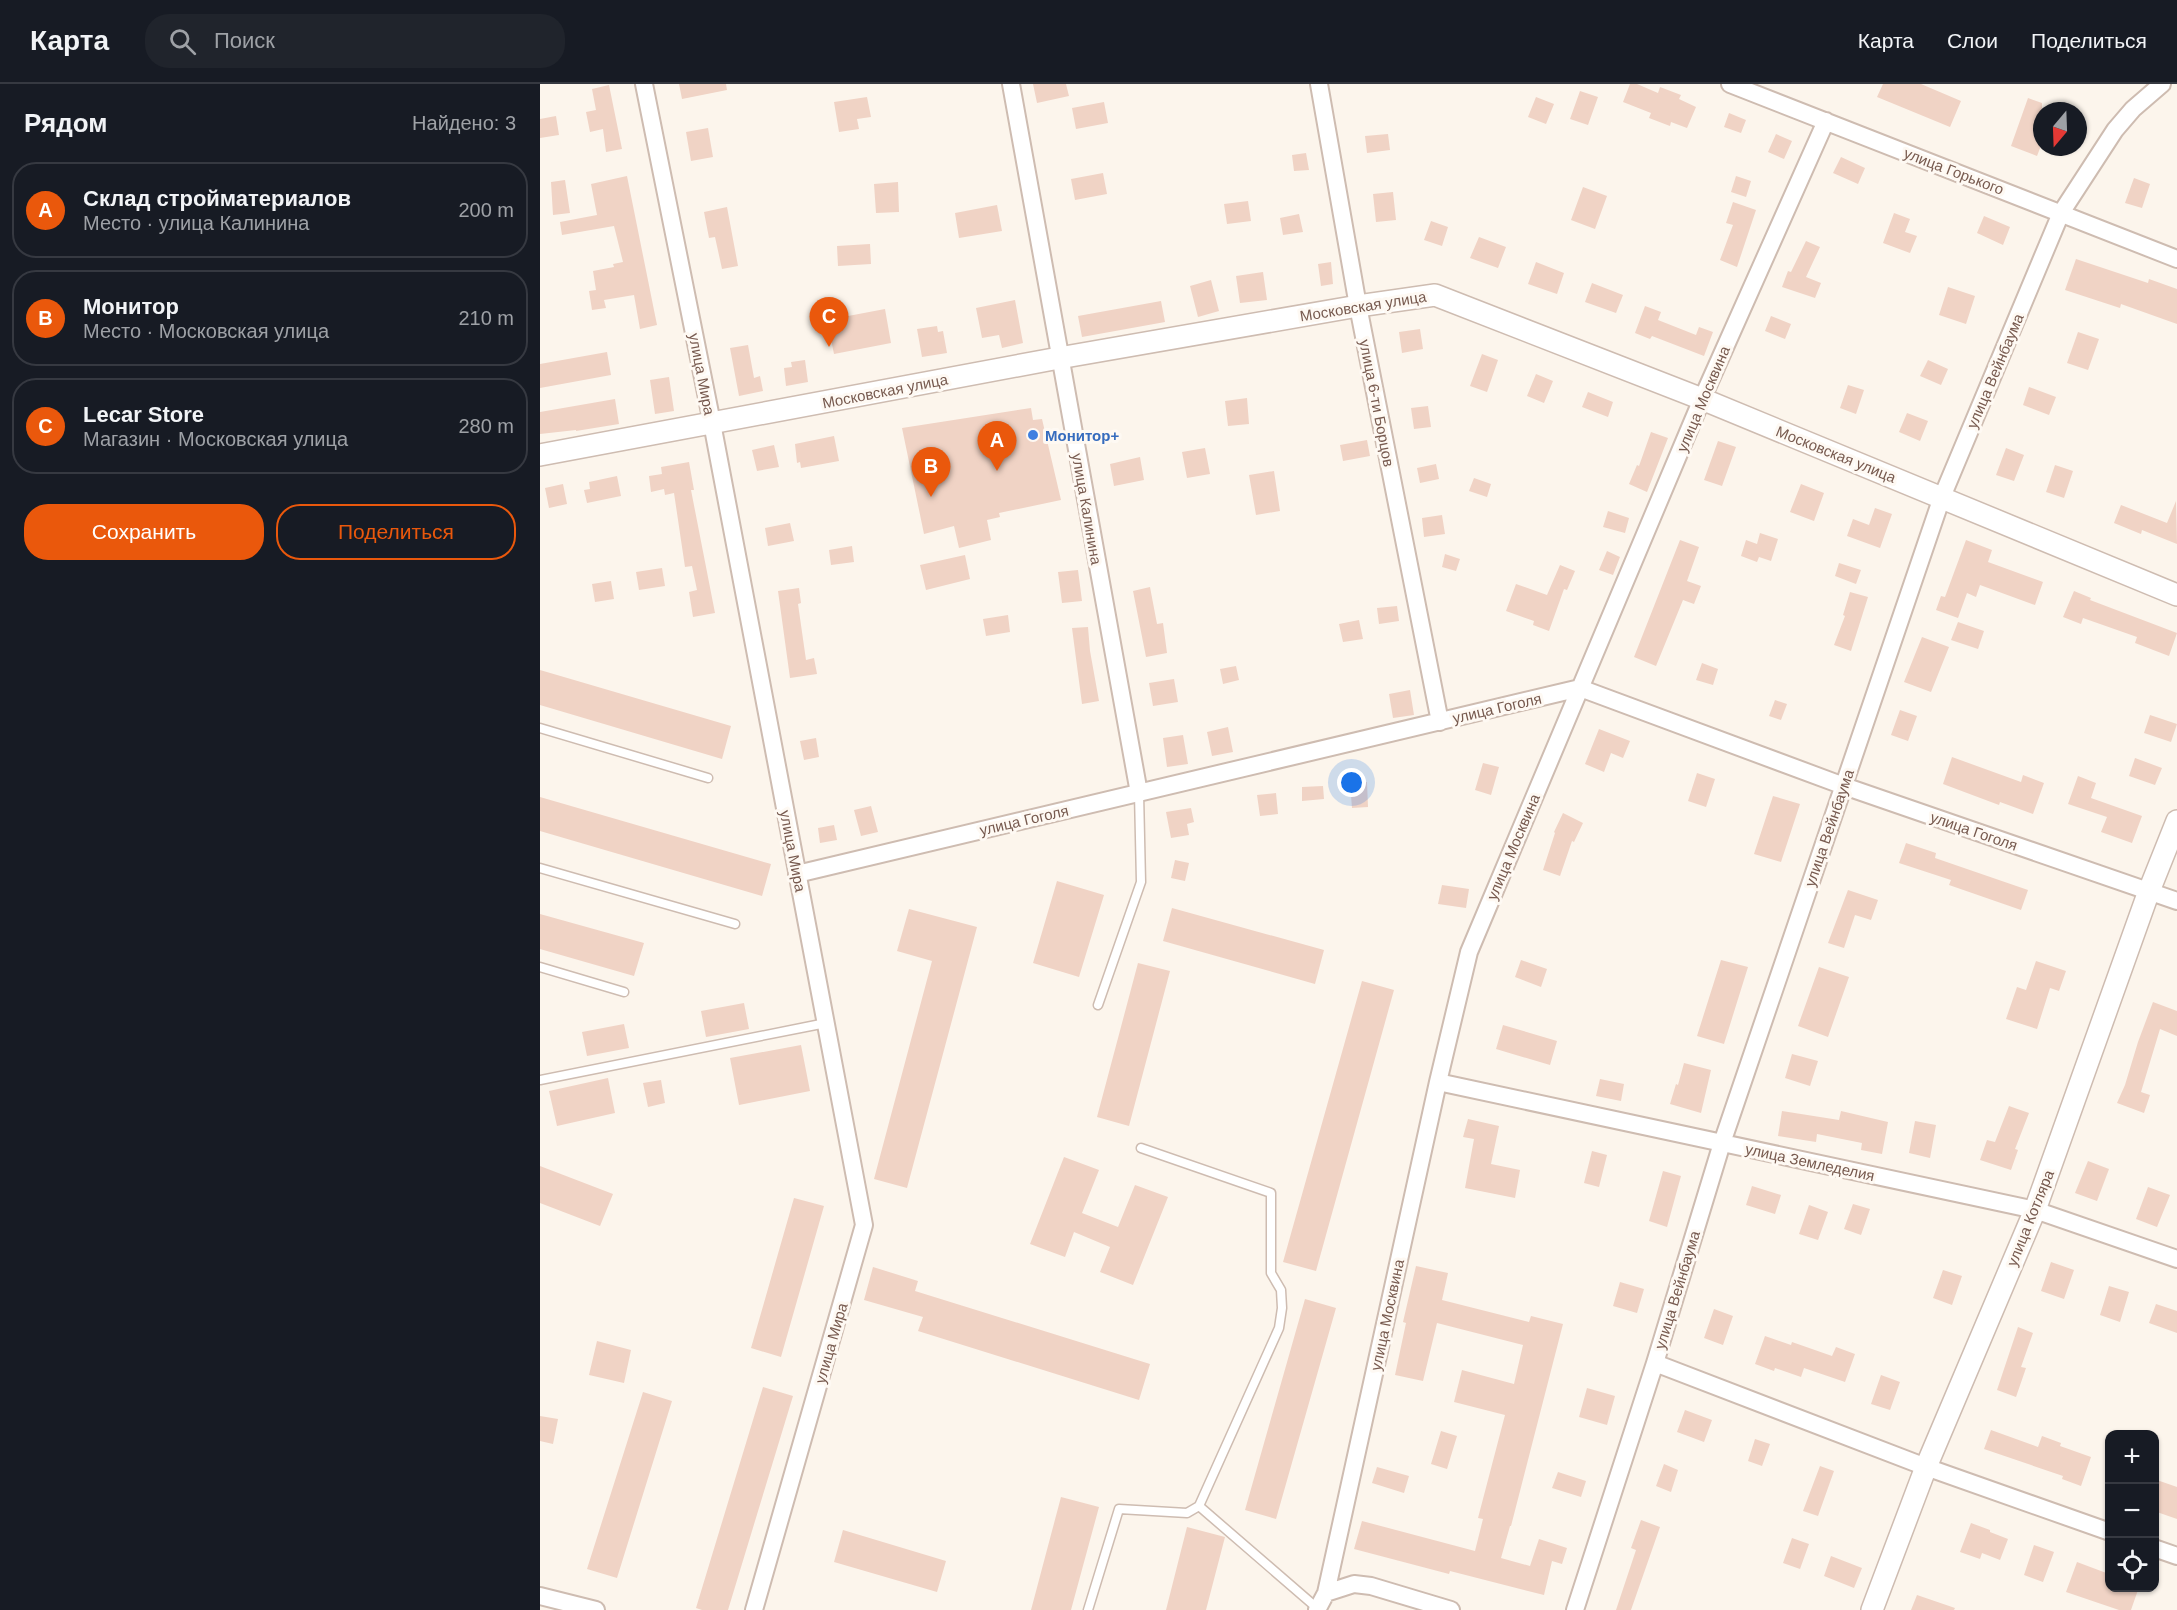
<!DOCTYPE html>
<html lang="ru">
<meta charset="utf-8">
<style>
:root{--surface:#171b24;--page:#20242c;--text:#f1f3f6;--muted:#9ea1a6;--line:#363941;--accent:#ea580c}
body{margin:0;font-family:Arial,sans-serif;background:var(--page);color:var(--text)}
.controls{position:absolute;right:18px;bottom:18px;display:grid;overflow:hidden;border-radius:12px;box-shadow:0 2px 4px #0004}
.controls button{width:54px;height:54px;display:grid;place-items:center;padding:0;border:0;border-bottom:2px solid var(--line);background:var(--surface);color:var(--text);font:30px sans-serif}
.compass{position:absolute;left:1493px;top:18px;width:54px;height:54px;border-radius:50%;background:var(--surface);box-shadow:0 2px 4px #0004;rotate:199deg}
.you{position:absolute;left:812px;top:699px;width:21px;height:21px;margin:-15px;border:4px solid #fff;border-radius:50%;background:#1a73e8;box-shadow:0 0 0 9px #1a73e833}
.badge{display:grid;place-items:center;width:39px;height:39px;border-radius:50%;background:var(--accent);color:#fff;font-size:20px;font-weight:700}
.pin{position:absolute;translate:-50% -50px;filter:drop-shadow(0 2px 3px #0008)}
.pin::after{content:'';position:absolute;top:32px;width:21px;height:18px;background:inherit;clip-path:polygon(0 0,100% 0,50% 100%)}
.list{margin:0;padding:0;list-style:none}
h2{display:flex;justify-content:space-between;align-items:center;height:78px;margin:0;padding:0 24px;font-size:26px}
h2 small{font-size:20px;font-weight:400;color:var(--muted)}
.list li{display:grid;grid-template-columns:39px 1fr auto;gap:18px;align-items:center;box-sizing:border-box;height:96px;margin:0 12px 12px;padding:0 12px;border:2px solid var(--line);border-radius:24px}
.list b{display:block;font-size:22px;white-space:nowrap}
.list p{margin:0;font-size:20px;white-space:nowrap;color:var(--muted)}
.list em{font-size:20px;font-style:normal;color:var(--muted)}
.actions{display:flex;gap:12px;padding:18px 24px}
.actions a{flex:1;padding:14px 0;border:2px solid var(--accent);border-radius:24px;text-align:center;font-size:21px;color:var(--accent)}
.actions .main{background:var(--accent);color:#fff}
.icon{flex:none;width:33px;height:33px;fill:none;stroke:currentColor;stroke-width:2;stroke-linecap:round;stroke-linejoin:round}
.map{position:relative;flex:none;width:1637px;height:1526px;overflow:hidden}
header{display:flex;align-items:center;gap:36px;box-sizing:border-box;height:84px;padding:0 30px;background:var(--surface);border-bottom:2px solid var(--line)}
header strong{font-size:28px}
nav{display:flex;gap:33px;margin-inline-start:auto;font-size:21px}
.search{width:420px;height:54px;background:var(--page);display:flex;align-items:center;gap:15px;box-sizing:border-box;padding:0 21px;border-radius:24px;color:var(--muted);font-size:22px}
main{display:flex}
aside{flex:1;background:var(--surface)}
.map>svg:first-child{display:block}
.building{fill:#f0d3c5}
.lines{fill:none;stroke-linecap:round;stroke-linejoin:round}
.service-casing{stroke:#cebcb1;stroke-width:11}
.minor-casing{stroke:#cebcb1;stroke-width:20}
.tertiary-casing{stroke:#cebcb1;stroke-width:24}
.service{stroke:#fff;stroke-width:8}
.minor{stroke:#fff;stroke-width:16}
.tertiary{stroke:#fff;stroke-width:21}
.shop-dot{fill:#3f7fe0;stroke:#fef9f3;stroke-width:2}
.labels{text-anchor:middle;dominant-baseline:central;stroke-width:6;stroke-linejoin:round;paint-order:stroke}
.street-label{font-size:15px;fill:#775a4f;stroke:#fef9f3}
.shop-label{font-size:15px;font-weight:bold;fill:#366cbe;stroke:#fef9f3;text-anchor:start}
</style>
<header>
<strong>Карта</strong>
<div class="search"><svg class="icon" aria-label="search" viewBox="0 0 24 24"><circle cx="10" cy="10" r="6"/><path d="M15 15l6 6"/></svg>Поиск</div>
<nav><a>Карта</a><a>Слои</a><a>Поделиться</a></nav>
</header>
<main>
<aside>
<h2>Рядом<small>Найдено: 3</small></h2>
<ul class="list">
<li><span class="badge">A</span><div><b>Склад стройматериалов</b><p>Место · улица Калинина</p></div><em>200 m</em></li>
<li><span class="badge">B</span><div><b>Монитор</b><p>Место · Московская улица</p></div><em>210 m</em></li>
<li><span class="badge">C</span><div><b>Lecar Store</b><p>Магазин · Московская улица</p></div><em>280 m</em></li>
</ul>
<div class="actions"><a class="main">Сохранить</a><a>Поделиться</a></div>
</aside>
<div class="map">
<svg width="1637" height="1526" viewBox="0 0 1637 1526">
<rect width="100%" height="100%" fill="#fcf5ec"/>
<!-- building -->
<path class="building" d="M139,0h47l1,6 -45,9z
M493,0h33l3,12 -32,7z
M1090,0h7l21,9 2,-6 21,8 -2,4 17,8 -9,21 -16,-6 -1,4 -21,-8 2,-5 -28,-11z
M1343,0h38l40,17 -11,26 -73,-30z
M69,1l13,64 -16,3 -3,-23 -13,3 -4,-20 10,-2 -4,-21z
M1040,7l18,6 -10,28 -18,-6z
M327,13l4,20 -14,2 2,10 -20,3 -5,-30z
M996,13l18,7 -8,20 -18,-7z
M1488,14l14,5v40l-5,13 -26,-10z
M564,18l4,21 -32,6 -4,-21z
M1189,29l17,7 -5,13 -17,-6z
M16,32l3,19 -19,3v-19z
M168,44l5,29 -22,4 -5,-29z
M848,50l2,16 -23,3 -2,-17z
M1236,50l16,7 -8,18 -16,-7z
M766,69l3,17 -15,1 -2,-16z
M1301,73l24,11 -7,16 -25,-11z
M563,89l4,21 -32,6 -4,-21z
M87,92l30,149 -17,4 -6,-34 -30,5 2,8 -14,2 -3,-19 7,-1 -3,-19 21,-4 -1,-3 10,-2 -9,-36 -52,9 -2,-13 37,-7 -6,-31z
M1196,92l15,5 -5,16 -15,-5z
M1594,94l16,6 -8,24 -17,-5z
M25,96l5,33 -17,2 -2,-33z
M358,98l1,30 -23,1 -2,-29z
M1043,103l24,9 -12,33 -24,-9z
M853,108l3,28 -20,2 -3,-28z
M708,117l3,20 -24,3 -3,-20z
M1193,118l23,8 -19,57 -17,-7 13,-35 -7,-2z
M457,121l5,26 -43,7 -4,-25z
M187,123l11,59 -16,3 -7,-32 -6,1 -5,-26z
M1354,129l16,6 -5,13 12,4 -7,17 -27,-10z
M759,130l4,18 -20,3 -3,-17z
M1444,132l26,11 -7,18 -26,-12z
M891,137l17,6 -6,19 -18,-6z
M939,153l27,10 -8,21 -28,-10z
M1266,157l14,6 -14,30 15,6 -6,15 -33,-11 6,-16 3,1z
M330,160l1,20 -33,2 -1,-20z
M1536,175l72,24 1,-4 28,10v35l-56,-20 -1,4 -55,-18z
M791,178l2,22 -12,2 -3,-22z
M996,178l28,11 -7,21 -29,-10z
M723,188l4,28 -27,3 -4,-27z
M671,196l8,31 -21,6 -8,-31z
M1052,199l31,12 -7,18 -31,-11z
M1408,203l27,9 -9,28 -27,-9z
M475,216l8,43 -21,5 -3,-13 -17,3 -6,-30z
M621,217l4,21 -83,15 -4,-21z
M1105,222l16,6 -3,8 38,15 3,-8 14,5 -9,24 -52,-20 -2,3 -15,-6z
M345,225l6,34 -57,11 -7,-34z
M1231,232l20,8 -6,15 -20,-8z
M397,242l1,6 5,-1 4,22 -25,4 -5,-28z
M880,245l3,20 -21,4 -3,-21z
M1538,248l21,7 -11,31 -21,-7z
M208,261l6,33 6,-2 3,15 -24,5 -9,-48z
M67,268l4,23 -71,13v-24z
M942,270l16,6 -11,32 -17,-6z
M265,276l3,22 -22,4 -2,-18 8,-1 -1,-5z
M1388,276l20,9 -7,16 -21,-9z
M996,290l17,7 -9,22 -17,-7z
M129,293l5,34 -19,3 -5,-34z
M1308,301l16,5 -8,24 -16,-6z
M1489,303l27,10 -7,18 -26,-10z
M1048,308l25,10 -5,15 -26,-10z
M707,314l2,26 -21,2 -3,-25z
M75,315l4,25 -43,7v-1l-36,4v-22z
M888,322l3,21 -17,2 -3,-21z
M491,324l2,12 9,-1 19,81 -62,13 1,4 -13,3 4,20 -32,8 -5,-22 -30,8 -22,-106z
M1367,329l21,8 -8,20 -21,-9z
M1111,348l17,6 -21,54 -18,-8 8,-19 2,1z
M294,352l5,25 -38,7 -1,-6 -3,1 -2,-19z
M827,356l3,16 -27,5 -3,-16z
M1178,357l18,6 -14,39 -18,-6z
M234,361l5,22 -22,4 -5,-21z
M665,364l5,26 -23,4 -5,-26z
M1466,364l18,7 -10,26 -18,-6z
M600,373l4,23 -30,6 -4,-22z
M149,378l5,28h-3l24,123 -22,4 -4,-25 8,-2 -5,-24 -7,1 -11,-74 -9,2 -1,-6 -13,3 -2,-16 13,-2 -1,-7z
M896,380l3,15 -19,4 -3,-15z
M1515,381l18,6 -9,27 -18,-6z
M734,387l6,40 -24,4 -7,-40z
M77,392l4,20 -34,7 -3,-13 6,-1 -1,-7z
M934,394l17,6 -4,13 -18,-6z
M23,400l4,20 -18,4 -4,-20z
M1261,400l23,9 -10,28 -24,-9z
M1636,417l1,43 -35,-14 -1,4 -27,-11 7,-18 46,18z
M1335,424l17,6 -12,34 -33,-12 6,-17 16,6z
M1068,427l21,7 -4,15 -22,-6z
M902,431l3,19 -21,3 -2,-19z
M250,439l4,18 -26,5 -3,-18z
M1220,449l18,6 -7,22 -12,-4 -2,5 -16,-6 5,-16 11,4z
M1140,456l19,7 -12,34 14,5 -7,18 -11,-4 -27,66 -22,-9z
M1426,456l26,10 -4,12 55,20 -8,23 -55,-20 -4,12 -9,-4 -9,25 -22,-8 5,-14 4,1z
M312,462l2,16 -23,3 -2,-15z
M1067,467l13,6 -7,18 -14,-5z
M905,470l15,5 -4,12 -14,-4z
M425,471l5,24 -44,11 -6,-25z
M1299,479l22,7 -5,14 -21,-8z
M1020,481l15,6 -8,19 -3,-1 -15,42 -16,-6 1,-4 -28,-10 10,-27 31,11z
M122,484l3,18 -26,4 -3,-18z
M538,486l4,31 -20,2 -4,-31z
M71,497l3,18 -19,3 -3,-18z
M610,503l7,37 6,-1 4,30 -21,4 -13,-66z
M259,504l2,15 -3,1 8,56 8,-2 3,16 -27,4 -12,-87z
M1534,507l17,7 -1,2 87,33 -8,23 -34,-13 2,-6 -54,-19 -2,6 -18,-7z
M1310,508l18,5 -17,54 -17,-6 11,-29 -2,-1z
M857,522l2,15 -20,3 -2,-16z
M468,531l2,17 -24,4 -3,-17z
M819,536l4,19 -20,3 -4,-18z
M1418,538l26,9 -6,18 -27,-9z
M548,543l2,24 9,50 -17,3 -10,-76z
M1382,553l27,10 -18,45 -27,-10z
M1162,579l16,6 -5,16 -17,-5z
M696,582l3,14 -16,4 -3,-15z
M0,586l191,56 -9,33 -182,-54z
M634,595l4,23 -25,4 -4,-23z
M870,606l4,25 -21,3 -4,-24z
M1235,616l12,4 -6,16 -12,-4z
M1360,626l17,6 -9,25 -17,-6z
M1610,631l27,9 -6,18 -27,-9z
M688,643l5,25 -21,4 -5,-24z
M1059,645l31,12 -7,17 -12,-5 -7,19 -19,-8z
M643,651l5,29 -21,3 -4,-29z
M276,654l3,19 -15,3 -4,-19z
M1412,673l69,25 2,-7 21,8 -11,31 -33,-12 -1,3 -56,-21z
M1595,674l27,10 -7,17 -26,-9z
M943,679l16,4 -8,28 -16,-5z
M1157,689l18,6 -9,28 -18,-6z
M1538,692l18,7 -5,15 51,18 -10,27 -31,-11 6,-15 -39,-13z
M827,698l1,25 -16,1 -2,-25z
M783,702l1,13 -22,2v-14z
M736,709l2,21 -18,2 -3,-21z
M1233,712l27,8 -19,58 -27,-8z
M0,713l231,67 -9,32 -222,-65z
M331,722l7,26 -17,4 -7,-26z
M651,724l3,14 -7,2 2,11 -18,3 -5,-26z
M1023,729l20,10 -9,19 -2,-1 -12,35 -17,-6 12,-37 -1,-1z
M294,741l3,15 -17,3 -2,-15z
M1366,759l30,10 -1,5 93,32 -7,20 -72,-25 2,-5 -52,-17z
M635,776l14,3 -4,18 -14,-3z
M517,797l47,14 -25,82 -46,-14z
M902,801l27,4 -3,19 -28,-4z
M1308,806l30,10 -7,20 -16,-5 -11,33 -16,-5z
M632,824l152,42 -9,34 -152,-43z
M369,825l68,18 -70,261 -33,-9 58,-218 -35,-10z
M0,830l104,29 -10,33 -94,-27z
M981,876l26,9 -6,18 -26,-10z
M1181,876l27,7 -24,77 -27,-8z
M1496,877l30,10 -7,20 -9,-3 -13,41 -31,-10 11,-32 9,3z
M598,879l32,8 -41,155 -32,-9z
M1279,883l30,10 -21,60 -30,-11z
M822,897l32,9 -78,281 -33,-9z
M1613,918l24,9v25l-17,-7 -19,63 9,3 -6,18 -27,-10 8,-18 13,-43z
M204,919l5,26 -43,8 -5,-26z
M84,940l5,24 -42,8 -5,-24z
M963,941l54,16 -7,24 -54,-16z
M261,961l9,46 -71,14 -9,-47z
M1252,970l26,7 -8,25 -25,-8z
M1144,979l27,7 -10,43 -31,-9 6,-20 2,1z
M68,994l7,35 -58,13 -8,-35z
M1060,995l24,5 -3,17 -25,-5z
M121,996l4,23 -17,4 -5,-24z
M1469,1022l20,7 -14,36 3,1 -7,20 -31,-10 7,-20 8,2z
M1242,1027l57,9 2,-9 47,11 -6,32 -21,-4 1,-7 -45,-9 -1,8 -38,-6z
M928,1035l31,7 -8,38 29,6 -5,28 -50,-10 9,-49 -11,-2z
M1375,1037l21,4 -6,33 -21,-5z
M1052,1067l15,4 -8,32 -15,-4z
M524,1073l35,13 -17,43 36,14 17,-42 33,12 -35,88 -33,-13 10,-25 -36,-15 -9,25 -35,-13z
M1548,1077l21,8 -12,32 -22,-8z
M0,1082l73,28 -13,32 -60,-23z
M1123,1087l18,5 -14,51 -18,-6z
M1212,1102l29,9 -6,19 -29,-9z
M1608,1103l22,8 -13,32 -21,-8z
M254,1114l30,8 -43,151 -30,-9z
M1313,1120l17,5 -9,26 -17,-6z
M1269,1121l19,7 -10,28 -19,-6z
M1511,1178l23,8 -10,29 -23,-8z
M876,1182l32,7 -6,27 87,22 2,-6 32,8 -52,202h-1l-9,32 29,8 9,-27 28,9 -5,16 -10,-3 -8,34 -94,-24 -1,3 -95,-25 8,-28 113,30 8,-32 -5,-1 27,-103 -51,-13 8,-32 52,14 9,-39 -86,-22 -14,58 -28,-6 11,-52 -3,-1z
M333,1183l45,14 -3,10 235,73 -11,36 -221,-69 5,-14 -59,-17z
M1403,1186l19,6 -10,29 -19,-7z
M1080,1198l24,7 -7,24 -24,-7z
M1569,1202l20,6 -9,30 -20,-7z
M765,1215l31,9 -60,211 -31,-9z
M1616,1220l21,7v22l-28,-10z
M1174,1225l19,7 -10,29 -19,-7z
M1478,1243l15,6 -12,34 5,1 -10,29 -19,-7z
M1225,1252l26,9 1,-3 40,14 4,-9 19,7 -10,28 -41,-14 -3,9 -26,-9 -1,3 -19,-7z
M57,1257l34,9 -7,33 -35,-8z
M1341,1291l19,7 -10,28 -19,-6z
M223,1303l30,9 -65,214h-26l-6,-2z
M1047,1304l28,8 -8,29 -28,-8z
M103,1308l29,9 -55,177 -30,-9z
M1145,1326l27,10 -8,22 -27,-10z
M0,1332l18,3 -5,25 -13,-3z
M1451,1346l47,17 4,-11 19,7 -1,3 31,11 -10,29 -19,-7 1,-3 -79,-27z
M901,1347l16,5 -10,33 -16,-5z
M1215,1355l15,5 -8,22 -14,-5z
M1124,1380l14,6 -7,22 -15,-6z
M1280,1382l14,5 -16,45 -15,-5z
M837,1383l32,9 -5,17 -32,-10z
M1018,1388l28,9 -5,16 -29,-9z
M1614,1395l23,8v32l-23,-8z
M521,1413l38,10 -28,103h-40z
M1101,1436l19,7 -29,83h-15l20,-60 -5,-2z
M1431,1439l19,7v2l18,7 -8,21 -18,-7 -2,6 -20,-7z
M647,1443l38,10 -19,73h-40z
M303,1446l103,31 -9,31 -103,-30z
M1252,1454l17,6 -9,25 -17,-6z
M1494,1461l20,7 -11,30 -19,-7z
M1291,1472l31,12 -8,20 -30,-12z
M1537,1478l32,12v13h30l-8,23h-12l-53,-18z
M1377,1511l38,13 -1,2h-43z"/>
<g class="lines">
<defs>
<path id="service" d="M0,644l168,50
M0,784l195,56
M0,883l84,25
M558,921l43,-123 -2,-89
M0,996l286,-57
M659,1422l118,102
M548,1526l31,-101 68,4 12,-7 80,-178 3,-20 -1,-18 -10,-17v-80l-130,-45"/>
<path id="minor" d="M104,0l68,339 152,802 -110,385
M471,0l128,709
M779,0l39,222 82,416
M1190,0l447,175
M257,790l783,-186 264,98 333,115
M898,998l597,128 142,49
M1115,1279l271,104 184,65
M1614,1464l23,8
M786,1509l28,-9 17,2 80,24
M0,1512l56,14
M777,1526l9,-17 112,-511 31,-130 233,-553 124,-278
M1035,1526l80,-247 67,-220 220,-646 119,-284 54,-83 18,-21 29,-25"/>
<path id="tertiary" d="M0,371l519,-97 299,-52 77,-11 267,104 475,196
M1332,1526l54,-143 109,-257 114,-319 28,-70"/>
</defs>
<!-- service casing -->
<use href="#service" class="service-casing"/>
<!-- minor casing -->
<use href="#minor" class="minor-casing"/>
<!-- tertiary casing -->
<use href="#tertiary" class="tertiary-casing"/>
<!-- service -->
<use href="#service" class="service"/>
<!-- minor -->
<use href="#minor" class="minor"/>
<!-- tertiary -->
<use href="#tertiary" class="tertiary"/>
</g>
<!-- markers -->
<circle class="shop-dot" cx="493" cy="351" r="6"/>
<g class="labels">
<!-- street labels -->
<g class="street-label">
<text transform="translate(1414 87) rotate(21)">улица Горького</text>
<text transform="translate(823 222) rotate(-9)">Московская улица</text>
<text transform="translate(1455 287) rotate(-67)">улица Вейнбаума</text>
<text transform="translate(162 290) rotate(79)">улица Мира</text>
<text transform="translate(345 307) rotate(-11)">Московская улица</text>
<text transform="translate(1163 315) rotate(-67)">улица Москвина</text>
<text transform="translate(837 319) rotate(79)">улица 6-ти Борцов</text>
<text transform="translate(1296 370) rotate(22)">Московская улица</text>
<text transform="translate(547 425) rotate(80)">улица Калинина</text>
<text transform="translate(957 624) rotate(-13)">улица Гоголя</text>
<text transform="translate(484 736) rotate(-13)">улица Гоголя</text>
<text transform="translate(1289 744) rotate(-71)">улица Вейнбаума</text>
<text transform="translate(1434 747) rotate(19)">улица Гоголя</text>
<text transform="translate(973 763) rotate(-67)">улица Москвина</text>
<text transform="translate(253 767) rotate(79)">улица Мира</text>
<text transform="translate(1270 1078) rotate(12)">улица Земледелия</text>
<text transform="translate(1490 1134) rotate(-68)">улица Котляра</text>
<text transform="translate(1137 1206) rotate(-73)">улица Вейнбаума</text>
<text transform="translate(847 1231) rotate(-78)">улица Москвина</text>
<text transform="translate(291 1259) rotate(-74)">улица Мира</text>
</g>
<!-- shop labels -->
<g class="shop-label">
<text x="505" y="351">Монитор+</text>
</g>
</g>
</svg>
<div class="controls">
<button>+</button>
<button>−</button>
<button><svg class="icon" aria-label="locate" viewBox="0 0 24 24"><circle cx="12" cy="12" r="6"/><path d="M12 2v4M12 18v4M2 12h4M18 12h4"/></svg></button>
</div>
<svg class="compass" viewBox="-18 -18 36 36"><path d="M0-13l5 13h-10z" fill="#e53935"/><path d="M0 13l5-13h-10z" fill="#9ea1a6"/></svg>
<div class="you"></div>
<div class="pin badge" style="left:457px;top:387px">A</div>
<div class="pin badge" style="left:391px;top:413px">B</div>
<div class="pin badge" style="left:289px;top:263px">C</div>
</div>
</main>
